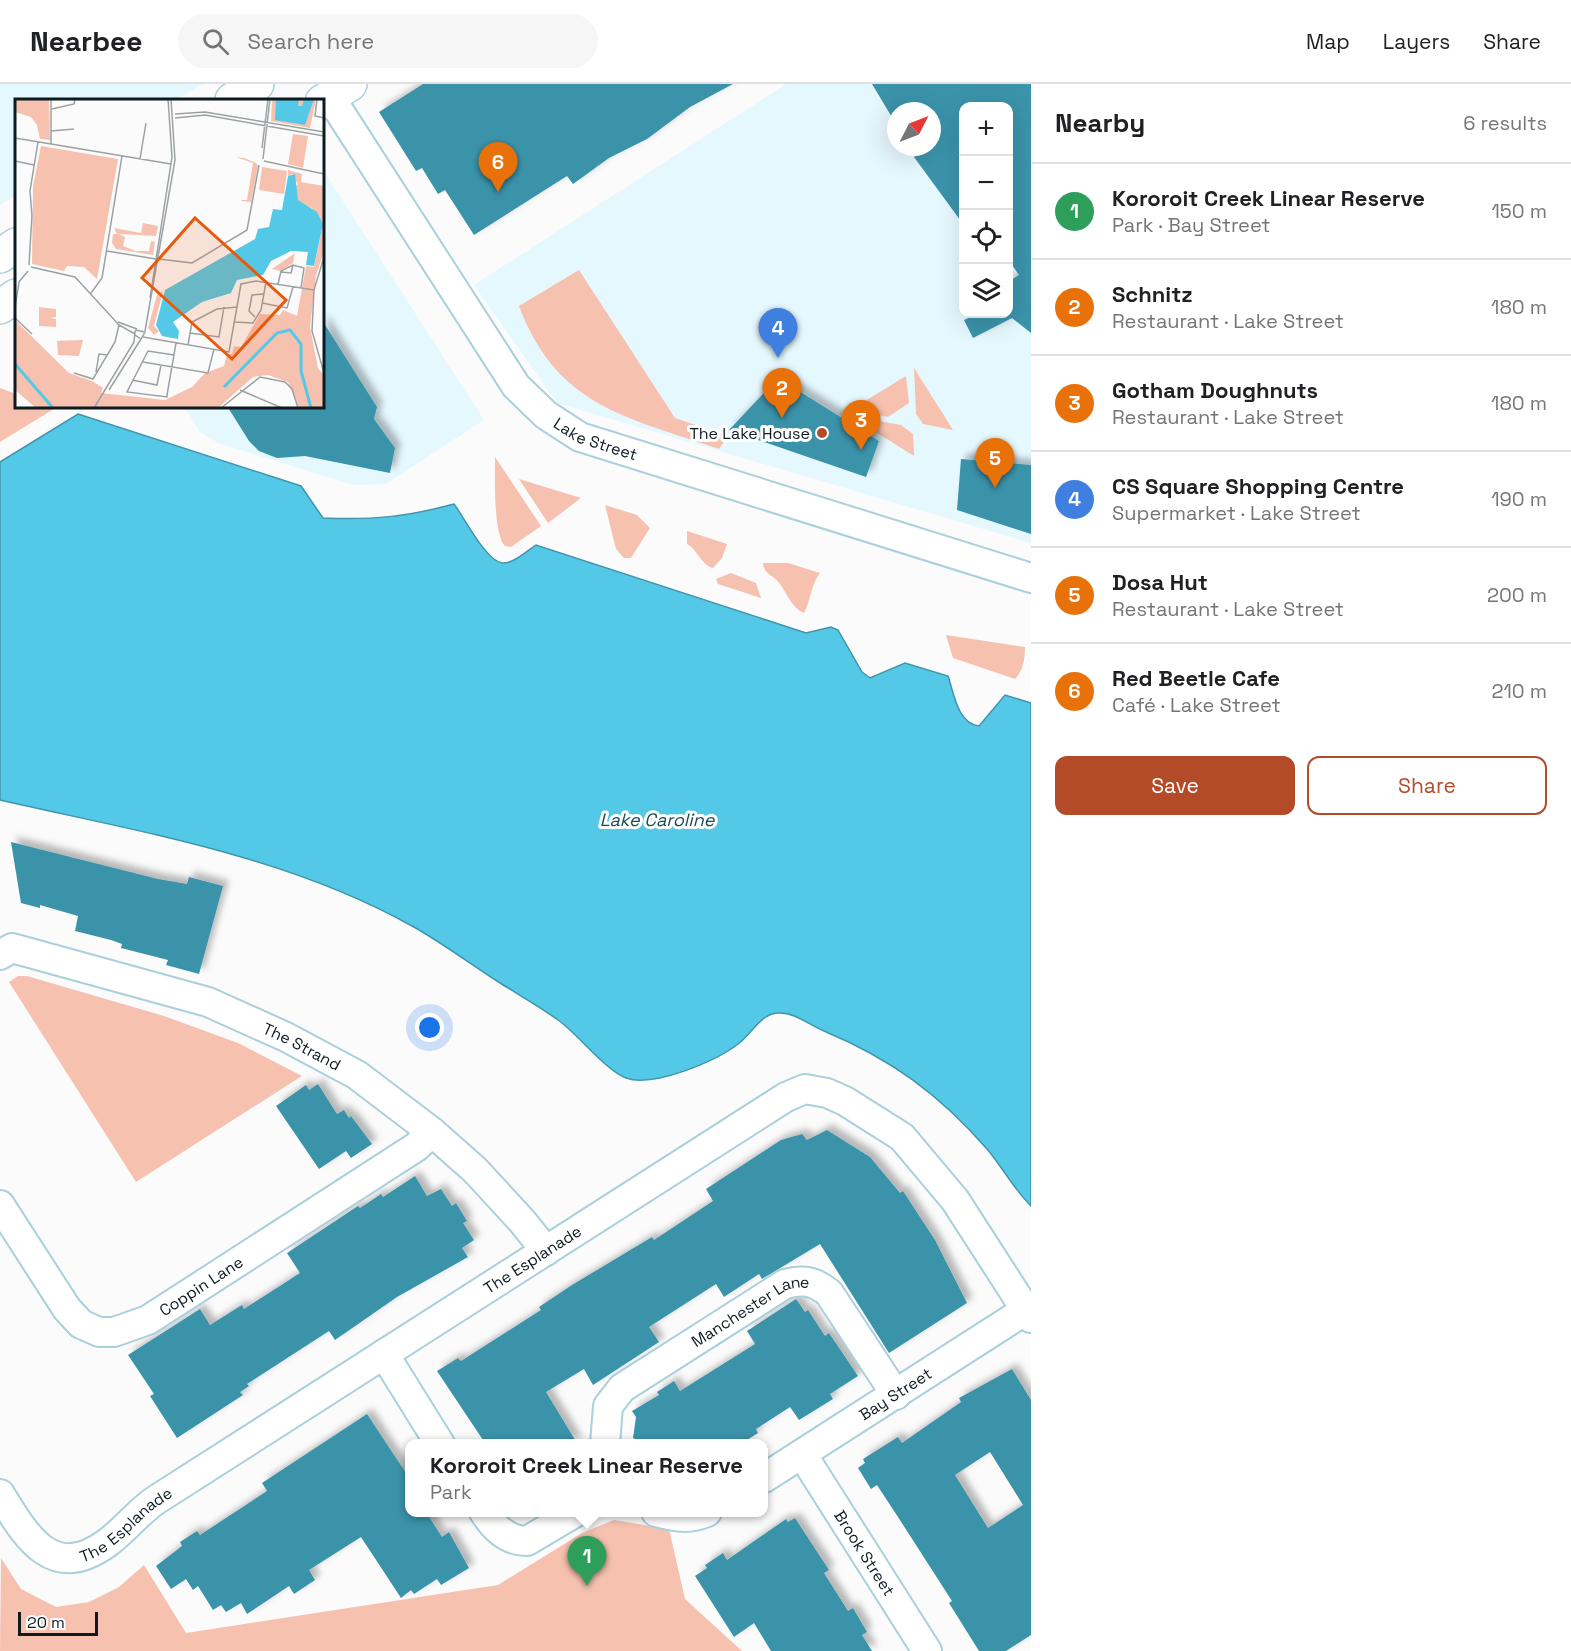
<!DOCTYPE html>
<meta charset="utf-8">
<style>
:root{--surface:#fff;--page:#f6f6f6;--text:#202124;--muted:#757577;--line:#e0e0e0;--accent:#b34b29}
body{margin:0;font-family:"Space Grotesk",sans-serif;background:var(--page);color:var(--text)}
.controls{position:absolute;right:18px;top:18px;display:grid;overflow:hidden;border-radius:12px;box-shadow:0 6px 24px #0002}
.controls button{width:54px;height:54px;display:grid;place-items:center;padding:0;border:0;border-bottom:2px solid var(--line);background:var(--surface);color:var(--text);font:30px sans-serif}
.compass{position:absolute;left:887px;top:18px;width:54px;height:54px;border-radius:50%;background:var(--surface);box-shadow:0 6px 24px #0002;rotate:48deg}
.scale{position:absolute;left:18px;bottom:15px;width:80px;box-sizing:border-box;padding-left:6px;border:3px solid #0d1b20;border-top:0;font-size:16px;line-height:21px;white-space:nowrap;color:#0d1b20;-webkit-text-stroke:4px #fff;paint-order:stroke}
.you{position:absolute;left:430px;top:944px;width:21px;height:21px;margin:-15px;border:4px solid #fff;border-radius:50%;background:#1a73e8;box-shadow:0 0 0 9px #1a73e833}
.badge{display:grid;place-items:center;width:39px;height:39px;border-radius:50%;background:var(--accent);color:#fff;font-size:20px;font-weight:700}
.pin{position:absolute;translate:-50% -50px;filter:drop-shadow(0 2px 3px #0008)}
.pin::after{content:'';position:absolute;top:32px;width:21px;height:18px;background:inherit;clip-path:polygon(0 0,100% 0,50% 100%)}
.popup{position:absolute;left:405px;top:1355px;width:363px;height:78px;box-sizing:border-box;display:grid;place-content:center;border-radius:12px;background:var(--surface);filter:drop-shadow(0 2px 4px #0005);font-size:20px;white-space:nowrap;color:var(--muted)}
.popup b{font-size:22px;color:var(--text)}
.popup::after{content:'';position:absolute;left:50%;top:100%;margin-left:-12px;border:12px solid transparent;border-top-color:var(--surface)}
.list{margin:0;padding:0;list-style:none}
h2{display:flex;justify-content:space-between;align-items:center;height:78px;margin:0;padding:0 24px;font-size:26px}
h2 small{font-size:20px;font-weight:400;color:var(--muted)}
.list li{display:grid;grid-template-columns:39px 1fr auto;gap:18px;align-items:center;box-sizing:border-box;height:96px;padding:0 24px;border-top:2px solid var(--line)}
.list b{display:block;font-size:22px;white-space:nowrap}
.list p{margin:0;font-size:20px;white-space:nowrap;color:var(--muted)}
.list em{font-size:20px;font-style:normal;color:var(--muted)}
.actions{display:flex;gap:12px;padding:18px 24px}
.actions a{flex:1;padding:14px 0;border:2px solid var(--accent);border-radius:12px;text-align:center;font-size:21px;color:var(--accent)}
.actions .main{background:var(--accent);color:#fff}
.icon{flex:none;width:33px;height:33px;fill:none;stroke:currentColor;stroke-width:2;stroke-linecap:round;stroke-linejoin:round}
.map{position:relative;flex:none;width:1031px;height:1567px;overflow:hidden}
header{display:flex;align-items:center;gap:36px;box-sizing:border-box;height:84px;padding:0 30px;background:var(--surface);border-bottom:2px solid var(--line)}
header strong{font-size:28px}
nav{display:flex;gap:33px;margin-inline-start:auto;font-size:21px}
.search{width:420px;height:54px;background:var(--page);display:flex;align-items:center;gap:15px;box-sizing:border-box;padding:0 21px;border-radius:33px;color:var(--muted);font-size:22px}
main{display:flex}
aside{flex:1;background:var(--surface)}
.map>svg:first-child{display:block}
.built{fill:#e5f8fe;fill-rule:evenodd}
.green{fill:#f7c1b0}
.water{fill:#54c9e7;stroke:#3f95ab;stroke-width:1.5}
.building{fill:#3a93aa;fill-rule:evenodd;filter:url(#shadow)}
.lines{fill:none;stroke-linecap:round;stroke-linejoin:round}
.minor-casing{stroke:#a9d0db;stroke-width:32}
.major-casing{stroke:#a9d0db;stroke-width:36}
.minor{stroke:#fff;stroke-width:28}
.major{stroke:#fff;stroke-width:33}
.poi-dot{fill:#b34b29;stroke:#fff;stroke-width:2}
.labels{text-anchor:middle;dominant-baseline:central;stroke-width:6;stroke-linejoin:round;paint-order:stroke}
.poi-label{font-size:16px;fill:#0d1b20;stroke:#fff;text-anchor:end}
.street-label{font-size:16px;fill:#0d1b20;stroke:#fff}
.water-label{font-size:18px;font-style:italic;fill:#1a4c59;stroke:#fff}
.inset-river{fill:none;stroke:#54c9e7;stroke-width:3}
.inset-road{fill:none;stroke:#9ca1a3;stroke-width:1.5}
.view{fill:#e8590c;fill-opacity:0.15;stroke:#e8590c;stroke-width:3}
.inset-edge{fill:none;stroke:#0d1b20;stroke-width:3}
</style>
<header>
<strong>Nearbee</strong>
<div class="search"><svg class="icon" aria-label="search" viewBox="0 0 24 24"><circle cx="10" cy="10" r="6"/><path d="M15 15l6 6"/></svg>Search here</div>
<nav><a>Map</a><a>Layers</a><a>Share</a></nav>
</header>
<main>
<div class="map">
<svg width="1031" height="1567" viewBox="0 0 1031 1567">
<defs>
<filter id="shadow"><feDropShadow dx="5.5" dy="-5.5" stdDeviation="3" flood-color="#0004"/></filter>
</defs>
<rect width="100%" height="100%" fill="#fbfbfb"/>
<!-- built -->
<path class="built" d="M0,0h203l-28,16h-159v95l-16,10z
M786,0h245v459l-474,-140 -83,-118zM963,22h45v208h-45zM896,27h36v36h-36z
M323,86l161,250 -98,64 -33,1 -135,-42 -18,-11 -16,-25 138,-1z"/>
<!-- green -->
<path class="green" d="M579,186l96,148 53,18 -9,13c-92,-32 -162,-42 -200,-143z
M914,284l39,62 -30,-6 -7,-10z
M906,292l3,27 -21,14 -36,-8z
M0,304l16,6v12l41,1 -57,35z
M850,332l51,9 12,9 1,22z
M495,373l46,69 -30,21 -6,-1c-12,-11 -10,-72 -10,-89z
M519,395l62,19 -33,25z
M605,421l32,10 13,13 -19,30h-7l-8,-9z
M687,447l40,13 -5,14 -9,10c-13,-4 -15,-18 -26,-24z
M763,479h25l32,10c-9,12 -9,26 -16,40 -12,-5 -17,-19 -24,-29 -6,-9 -16,-9 -17,-21z
M731,489l25,10 5,15 -43,-14 -2,-5z
M946,551l79,12c0,12 -2,24 -10,32l-62,-21z
M18,892h9l137,40 74,27 64,33 -166,106 -127,-200z
M614,1436l55,9 16,70 57,52h-742l1,-93 20,31 35,18 33,-5 30,-15 25,-22 42,68 312,-48 84,-52z"/>
<!-- water -->
<path class="water" d="M78,330l223,72 22,32c51,2 83,-1 131,-14 10,13 32,57 48,59 11,1 25,-12 34,-18l270,88 25,-6 7,3 24,42 8,6 35,-15 43,13c6,18 10,48 31,50l26,-31 26,8v503c-18,-18 -28,-38 -44,-57 -48,-55 -96,-90 -163,-118 -15,-6 -28,-18 -44,-18 -19,-1 -28,21 -42,31 -22,17 -85,44 -112,34 -21,-8 -48,-44 -68,-58 -19,-14 -41,-26 -61,-39 -28,-18 -56,-39 -85,-55 -127,-71 -273,-94 -412,-126v-338z"/>
<!-- building -->
<path class="building" d="M423,0h310l-43,23 -43,32 -38,19 -36,26 -6,-8 -93,59 -29,-45 -7,4 -16,-26 -6,3 -37,-59z
M872,0h159v249l-19,-15 -39,20 -9,-18 13,-6h31v-32l11,-7 -11,-16v-153h-45v118l-49,-67 2,-1 -6,-9h22v-36h-36v13z
M322,236l55,87 -3,12 21,29 -5,25 -85,-17 -28,2 -18,-7 -10,-10 -22,-35h95z
M778,294l101,63 -13,36 -137,-47z
M961,375l70,6v69l-74,-24z
M11,758l147,37 29,5 2,-7 34,9 -24,88 -33,-9 2,-5 -47,-12 1,-4 -11,-4 -36,-9 3,-15 -38,-11v3l-19,-5z
M318,1000l19,30 7,-4 5,8 2,-2 21,28 -21,14 -5,-7 -27,18 -43,-63 30,-21 3,5z
M827,1046l43,27 30,36 3,-2 32,49 32,63 -78,50 -69,-109 -58,35 -3,-5 -35,23 -8,-13 -67,43 10,15 -66,43 -9,-16 -38,23 31,51h-92l-48,-72 21,-13 3,3 80,-51 -2,-3 33,-22 80,-48 2,3 59,-39 -7,-12 75,-49 21,-6 5,6z
M415,1092l12,20 14,-7 11,17 4,-3 11,18 -4,2 11,17 -12,8 6,9 -71,40 -62,43 -6,-9 -82,53 2,2 -9,6 3,3 -66,43 -27,-42 4,-2 -26,-39 72,-46 10,16 32,-20 2,4 56,-36 -13,-20 71,-47 2,2 21,-14 2,3z
M796,1215l9,13 3,-2 17,26 4,-3 29,43 -28,18 3,5 -34,21 -9,-13 -34,22 2,4 -16,10h-105l1,-3 -5,-2 3,-21 -4,-6 27,-16 -2,-3 17,-11 6,10 75,-47 -8,-13z
M1012,1285l19,31v235l-25,16h-27l-30,-48 3,-2 -54,-84 -21,-32 -6,4 -13,-21 7,-5 -2,-4 35,-22 4,6 59,-41 -2,-4zM990,1368l33,53 -35,23 -33,-53z
M367,1330l43,65v33h16l16,25 7,-5 20,36 -28,17 -4,-6 -23,15 -3,-4 -10,8 -40,-61 -52,33 6,10 -21,14 -5,-8 -42,28 -6,-11 -15,9 -5,-7 -8,5 -15,-24 -5,4 -7,-11 -15,10 -15,-23 26,-20 -2,-4 17,-11 3,4 67,-44 -5,-8z
M795,1434l34,52 -5,3 24,38 5,-3 14,24 -5,3 10,16h-101l-17,-28 -20,14 -39,-61 12,-8 -2,-3 18,-12 4,7 59,-41 2,3z"/>
<g class="lines">
<defs>
<g id="minor">
<path id="s1" d="M330,13l186,289 30,29 34,22 451,141"/>
<path id="s2" d="M0,871l12,-7 196,54 78,35 71,38 75,57 43,38 47,51 24,30"/>
<path id="s3" d="M0,1121l67,104 14,15 18,8h15l34,-12 268,-173 16,-15"/>
<path d="M384,1270l56,90"/>
<path id="s4" d="M605,1360l3,-38 14,-18 163,-104c19,-5 29,-3 44,9l67,102"/>
<path id="s5" d="M802,1370l125,197"/>
<path id="s6" d="M764,1394l262,-168"/>
<path id="s7" d="M0,1410c26,42 52,89 107,49 18,-13 31,-31 49,-43l630,-403 19,-8 22,4 18,8 57,36 53,63 76,118"/>
<path d="M484,1428c10,16 24,29 43,29l49,-29"/>
<path d="M656,1428c19,5 32,8 51,0"/>
</g>
<path id="major" d="M232,16l25,-16
M322,18l28,-18
M0,172l16,-11
M0,223l16,-11"/>
</defs>
<!-- minor casing -->
<use href="#minor" class="minor-casing"/>
<!-- major casing -->
<use href="#major" class="major-casing"/>
<!-- minor -->
<use href="#minor" class="minor"/>
<!-- major -->
<use href="#major" class="major"/>
</g>
<!-- markers -->
<circle class="poi-dot" cx="822" cy="349" r="6"/>
<g class="labels">
<!-- poi labels -->
<g class="poi-label">
<text x="810" y="349">The Lake House</text>
</g>
<!-- street labels -->
<g class="street-label">
<text stroke="none"><textPath href="#s1" startOffset="441">Lake Street</textPath></text>
<text stroke="none"><textPath href="#s2" startOffset="321">The Strand</textPath></text>
<text stroke="none"><textPath href="#s7" startOffset="652">The Esplanade</textPath></text>
<text stroke="none"><textPath href="#s3" startOffset="278">Coppin Lane</textPath></text>
<text stroke="none"><textPath href="#s4" startOffset="212">Manchester Lane</textPath></text>
<text stroke="none"><textPath href="#s6" startOffset="156">Bay Street</textPath></text>
<text stroke="none"><textPath href="#s7" startOffset="166">The Esplanade</textPath></text>
<text stroke="none"><textPath href="#s5" startOffset="117">Brook Street</textPath></text>
</g>
<!-- water labels -->
<g class="water-label">
<text x="657" y="735">Lake Caroline</text>
</g>
</g>
<!-- overview -->
<g transform="translate(15 15)">
<rect width="309" height="309" fill="#fbfbfb"/>
<path d="M0,0h34l1,41 -10,-1 -3,-14 -6,-8 -16,-5zM257,0h44l-6,29 -39,-7zM278,35l15,2 -5,32 -15,-4zM26,47l77,13 -21,120 -13,-12 -17,-1 -3,5 -32,-7 1,-78zM221,58l8,1 12,5 2,3 -7,36 -9,-1 -1,-1h6l6,-37zM247,68l25,4 -3,23 -25,-4zM273,71l14,4 -1,8 23,4v66l-8,23 -6,52 8,41 6,7v33h-25l-11,-26 -20,-7 -15,2 -35,31h-182l-21,-18v-70l54,53 23,8 11,7 -2,5 64,7 27,-13 13,-14 19,-7 3,-12h5l2,-8 7,1 19,-33 20,1 3,-5 14,6 9,-50 8,1 9,-43 -11,-16 -13,-6 -5,-14 4,-4 -6,-10 -4,2zM128,124l15,3 -2,10 -37,-2 6,3 -2,9 13,5h13l2,-10 4,1 -2,13 -37,-6 -4,-6 1,-9h4l-3,-6 27,5zM280,154l-2,10 -13,8 -8,-2zM148,192l-9,35 5,5 -5,4 -6,-7 9,-33zM24,208l17,2v8l-6,1 6,1v8l-17,-1zM68,241l-4,16 -21,-1 -1,-14h-5z" fill="#f7c1b0"/>
<path d="M261,0h23l-1,7h4l2,-7h10l-9,26 -30,-5zM280,75l3,26 19,12 6,12 -9,42 -8,-1 2,-13 -17,-1 -20,10 -8,14 -26,5 -6,13 -29,9 -29,20 6,9 -1,8 -16,-3 -6,-11 9,-35 90,-51 3,-10 11,-2 4,-18 9,1 6,-34z" fill="#54c9e7"/>
<path class="inset-river" d="M0,265l38,44M209,288l53,-54 13,-3 11,14v27l10,37"/>
<path class="inset-road" d="M302,0l-2,17 9,2M37,10l22,-5 1,-5M160,15l30,-2 119,20M160,19l30,-3 119,21M36,32l23,-2M0,39l156,26M36,45v-45M247,49l6,-49M125,60l6,-36M248,60l7,-60M0,62l19,4M249,62l60,13M17,117l-2,-25 8,-49M92,152l49,8M144,160l33,4 55,-33 12,-65M14,166l3,-50M16,168l44,10 44,48 16,9M266,173l10,1 2,-8M263,185l3,-13 12,-6 11,3 -3,20M299,191l-2,41 12,42M76,194l11,-15 20,-122M135,199l22,-141 -4,-58M247,204l25,5 6,-21M0,209l4,-26 9,-11M240,218l-6,-6 3,-16 11,-1M0,219l17,16M103,223l19,7M220,223l18,1 8,-13 5,-28M130,232l30,-171 -4,-61M175,234l29,4 5,-30M128,238l86,15 12,-68 15,-3 58,9 10,-33M173,246l4,-23 25,-13 20,-2M159,256l-26,-4 -21,41 40,5v-2l9,-52M128,263l65,11 6,-24M81,273l3,-18 9,1M59,274l19,6 22,-37 4,-17M117,281l25,5 4,-20M94,291l32,-51M225,291l42,18M79,309l40,-66 1,-10 1,-2 9,2 -4,7 -6,-4M206,309l39,-31 25,5 7,7 6,19"/>
<path class="view" d="M180,119l91,82 -54,59 -90,-81z"/>
<rect width="309" height="309" class="inset-edge"/>
</g>
</svg>
<div class="controls">
<button>+</button>
<button>−</button>
<button><svg class="icon" aria-label="locate" viewBox="0 0 24 24"><circle cx="12" cy="12" r="6"/><path d="M12 2v4M12 18v4M2 12h4M18 12h4"/></svg></button>
<button><svg class="icon" aria-label="layers" viewBox="0 0 24 24"><path d="M12 4l9 5-9 5-9-5zM3 14l9 5 9-5"/></svg></button>
</div>
<svg class="compass" viewBox="-18 -18 36 36"><path d="M0-13l5 13h-10z" fill="#e53935"/><path d="M0 13l5-13h-10z" fill="#757577"/></svg>
<div class="scale">20 m</div>
<div class="you"></div>
<div class="pin badge" style="left:587px;top:1502px;background:#2e9e5b">1</div>
<div class="popup"><b>Kororoit Creek Linear Reserve</b>Park</div>
<div class="pin badge" style="left:782px;top:334px;background:#e8710a">2</div>
<div class="pin badge" style="left:861px;top:366px;background:#e8710a">3</div>
<div class="pin badge" style="left:778px;top:274px;background:#3f7fe0">4</div>
<div class="pin badge" style="left:995px;top:404px;background:#e8710a">5</div>
<div class="pin badge" style="left:498px;top:108px;background:#e8710a">6</div>
</div>
<aside>
<h2>Nearby<small>6 results</small></h2>
<ul class="list">
<li><span class="badge" style="background:#2e9e5b">1</span><div><b>Kororoit Creek Linear Reserve</b><p>Park · Bay Street</p></div><em>150 m</em></li>
<li><span class="badge" style="background:#e8710a">2</span><div><b>Schnitz</b><p>Restaurant · Lake Street</p></div><em>180 m</em></li>
<li><span class="badge" style="background:#e8710a">3</span><div><b>Gotham Doughnuts</b><p>Restaurant · Lake Street</p></div><em>180 m</em></li>
<li><span class="badge" style="background:#3f7fe0">4</span><div><b>CS Square Shopping Centre</b><p>Supermarket · Lake Street</p></div><em>190 m</em></li>
<li><span class="badge" style="background:#e8710a">5</span><div><b>Dosa Hut</b><p>Restaurant · Lake Street</p></div><em>200 m</em></li>
<li><span class="badge" style="background:#e8710a">6</span><div><b>Red Beetle Cafe</b><p>Café · Lake Street</p></div><em>210 m</em></li>
</ul>
<div class="actions"><a class="main">Save</a><a>Share</a></div>
</aside>
</main>
